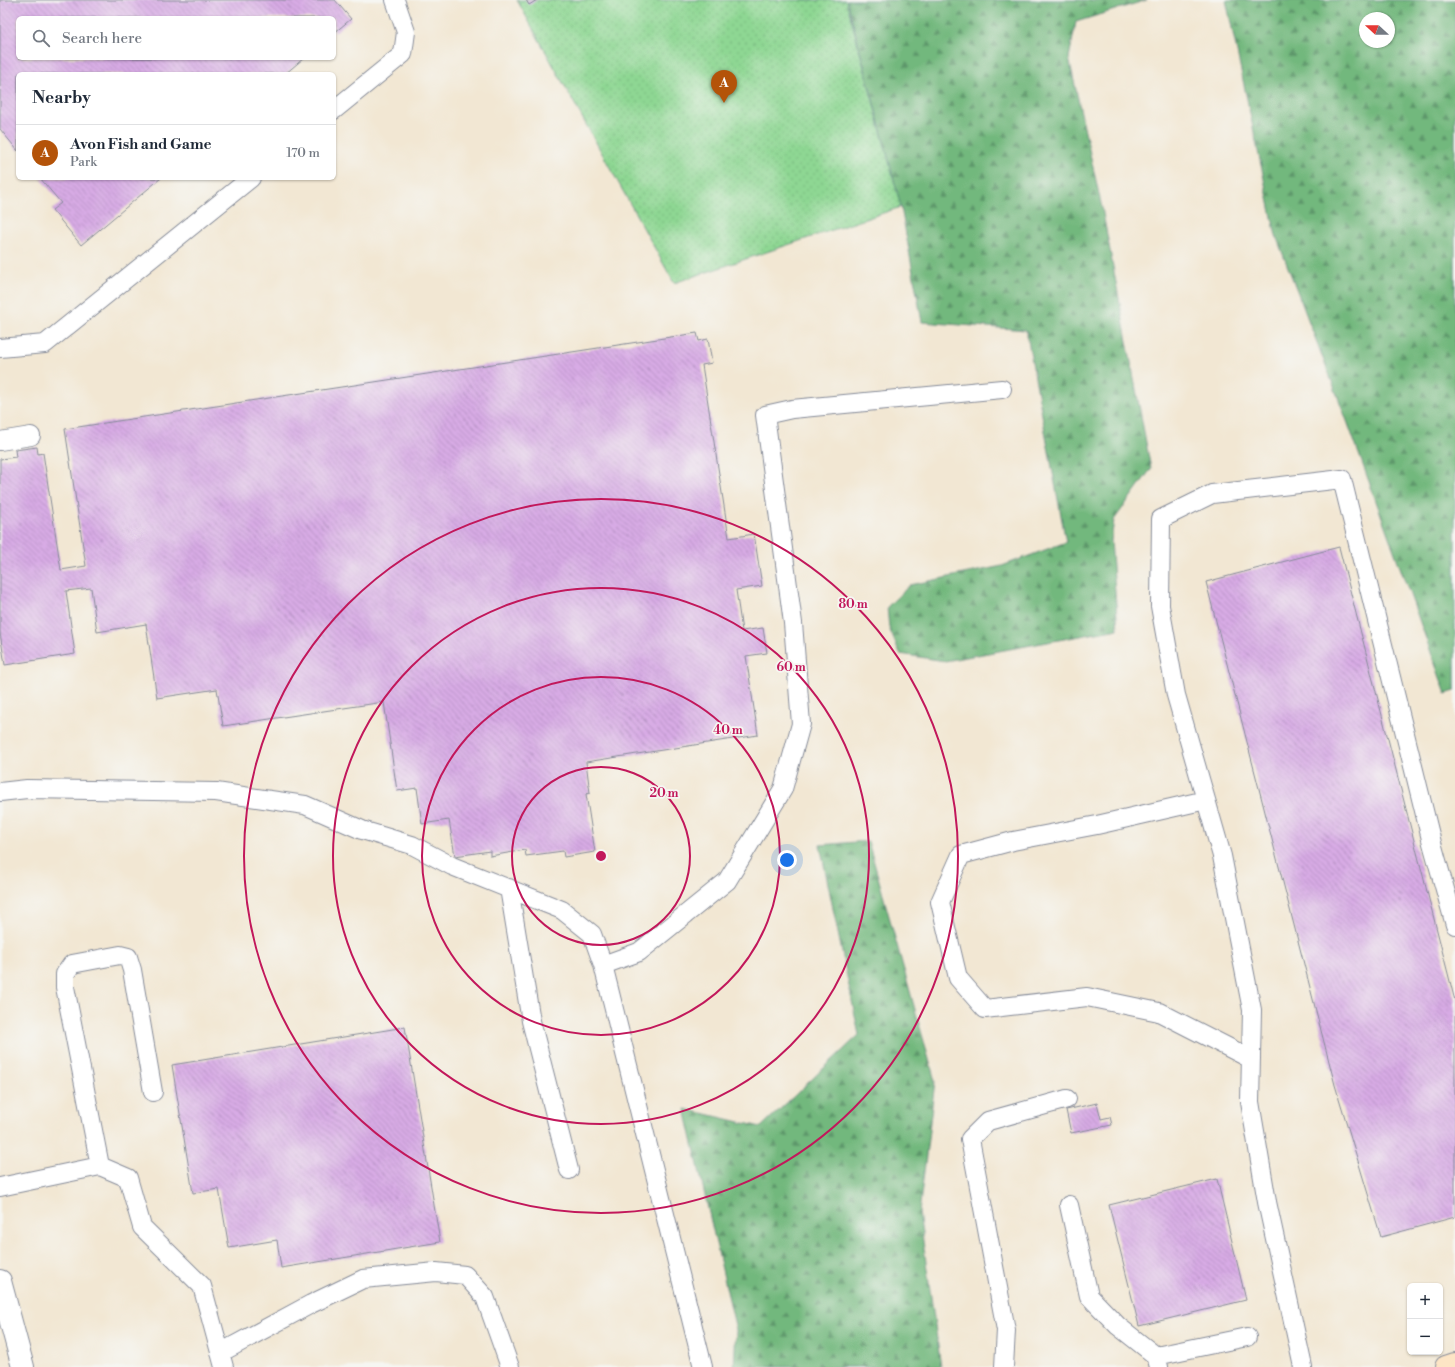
<!DOCTYPE html>
<meta charset="utf-8">
<style>
:root{--surface:#fff;--page:#f6f6f7;--text:#1f2937;--muted:#747a83;--line:#e0e1e3;--accent:#b45309}
body{margin:0;font-family:"Libre Bodoni",serif;background:var(--page);color:var(--text)}
.controls{position:absolute;right:12px;bottom:12px;display:grid;overflow:hidden;border-radius:6px;box-shadow:0 1px 3px #0004}
.controls button{width:36px;height:36px;display:grid;place-items:center;padding:0;border:0;border-bottom:1px solid var(--line);background:var(--surface);color:var(--text);font:20px sans-serif}
.compass{position:absolute;left:1359px;top:12px;width:36px;height:36px;border-radius:50%;background:var(--surface);box-shadow:0 1px 3px #0004;rotate:291deg}
.you{position:absolute;left:787px;top:860px;width:14px;height:14px;margin:-10px;border:3px solid #fff;border-radius:50%;background:#1a73e8;box-shadow:0 0 0 6px #1a73e833}
.badge{display:grid;place-items:center;width:26px;height:26px;border-radius:50%;background:var(--accent);color:#fff;font-size:13px;font-weight:700}
.pin{position:absolute;translate:-50% -33px;filter:drop-shadow(0 1px 2px #0008)}
.pin::after{content:'';position:absolute;top:21px;width:14px;height:12px;background:inherit;clip-path:polygon(0 0,100% 0,50% 100%)}
.list{margin:0;padding:0;list-style:none}
h2{display:flex;justify-content:space-between;align-items:center;height:52px;margin:0;padding:0 16px;font-size:17px}
h2 small{font-size:13px;font-weight:400;color:var(--muted)}
.list li{display:grid;grid-template-columns:26px 1fr auto;gap:12px;align-items:center;box-sizing:border-box;height:56px;padding:0 16px;border-top:1px solid var(--line)}
.list b{display:block;font-size:15px;white-space:nowrap}
.list p{margin:0;font-size:13px;white-space:nowrap;color:var(--muted)}
.list em{font-size:13px;font-style:normal;color:var(--muted)}
.icon{flex:none;width:22px;height:22px;fill:none;stroke:currentColor;stroke-width:2;stroke-linecap:round;stroke-linejoin:round}
.map{position:relative;flex:none;width:1455px;height:1367px;overflow:hidden}
.search{position:absolute;background:var(--surface);box-shadow:0 1px 3px #0004;left:16px;top:16px;width:320px;height:44px;display:flex;align-items:center;gap:10px;box-sizing:border-box;padding:0 14px;border-radius:6px;color:var(--muted);font-size:15px}
.panel{position:absolute;background:var(--surface);box-shadow:0 1px 3px #0004;left:16px;top:72px;width:320px;height:108px;border-radius:6px}
.map>svg:first-child{display:block}
.forest{fill:url(#forest-firs);stroke:#46746e;fill-rule:evenodd}
.park{fill:url(#park-dots);stroke:#548378}
.building{fill:url(#building-back-hatch)}
.lines{fill:none;stroke-linecap:round;stroke-linejoin:round}
.lane-casing{stroke:#868b98;stroke-width:20}
.street-casing{stroke:#868b98;stroke-width:24}
.secondary-casing{stroke:#868b98;stroke-width:24}
.lane{stroke:#fff;stroke-width:18}
.street{stroke:#fff;stroke-width:22}
.secondary{stroke:#fde5c5;stroke-width:22}
.ring{fill:none;stroke:#c2185b;stroke-width:2}
.centre{fill:#c2185b;stroke:#f6f6f2;stroke-width:2}
.ring-label{font-size:12px;text-anchor:middle;font-weight:bold;fill:#c2185b;stroke:#f6f6f2;stroke-width:3.5;stroke-linejoin:round;paint-order:stroke}
</style>
<div class="map">
<svg width="1455" height="1367" viewBox="0 0 1455 1367">
<defs>
<pattern id="forest-firs" width="22" height="20" patternUnits="userSpaceOnUse"><rect width="22" height="20" fill="#72b87d"/><path d="M5 1l3.5 6h-7zM16 11l3.5 6h-7z" fill="#5d966a"/></pattern>
<pattern id="park-dots" width="8" height="8" patternUnits="userSpaceOnUse"><rect width="8" height="8" fill="#8ed793"/><path d="M2 2h.1M6 6h.1" fill="none" stroke="#7ab981" stroke-width="1.8" stroke-linecap="round"/></pattern>
<pattern id="building-back-hatch" width="6" height="6" patternUnits="userSpaceOnUse"><rect width="6" height="6" fill="#d8abe5"/><path d="M-1 5l2 2M0 0l6 6M5-1l2 2" fill="none" stroke="#ae8cbd"/></pattern>
</defs>
<rect width="100%" height="100%" fill="#f6f6f2"/>
<filter id="ink" filterUnits="userSpaceOnUse"><feTurbulence type="fractalNoise" baseFrequency=".025" numOctaves="2"/><feDisplacementMap in="SourceGraphic" scale="8" xChannelSelector="R" yChannelSelector="G"/><feConvolveMatrix kernelMatrix="1 2 1 2 8 2 1 2 1" color-interpolation-filters="sRGB"/></filter>
<filter id="wash" filterUnits="userSpaceOnUse"><feTurbulence type="fractalNoise" baseFrequency=".012" numOctaves="4" result="noise"/><feDisplacementMap in="SourceGraphic" scale="16" xChannelSelector="R" yChannelSelector="G"/><feGaussianBlur stdDeviation="0.9" result="paint"/><feColorMatrix in="noise" values="0 0 0 0 0 0 0 0 0 0 0 0 0 0 0 0 0 1.4 0 .05"/><feComposite in="paint" operator="in"/></filter>
<g filter="url(#wash)">
<rect width="100%" height="100%" fill="#f2e7d3"/>
<!-- forest -->
<path class="forest" d="M847,0h300l-71,22 -7,36 33,150 49,261 -37,51 -3,21 7,88 -173,32 -45,-7 -11,-26 -2,-21 23,-22 92,-19 64,-24 -40,-212 -104,-8 -21,-115z
M1226,0h229v691l-9,3 -99,-273 -71,-185zM1365,18h24v24h-24z
M868,841l67,240 -16,132 22,154h-207l2,-37 -51,-221 76,18 98,-92 -39,-190z"/>
<!-- park -->
<path class="park" d="M517,0h329l55,207 -227,76z"/>
<g id="blocks">
<!-- building -->
<path class="building" d="M0,0h335l16,19 -17,14v-15h-316v40h286l-19,16h-267v77l-18,-22z
M526,0h11l-8,5z
M40,178h121l-80,67 -29,-35 9,-7z
M697,333l2,8 9,-2 4,24 -10,2 27,173 25,-4 8,52 -26,4 6,41 21,-3 4,25 -21,3 12,79 -172,27 4,31 -4,1 9,58 -31,5 -1,-6 -37,5 -1,-6 -35,6v-5l-35,5 -6,-36 -27,4 -5,-36 -20,3 -13,-89 -161,24 -6,-37 -60,9 -11,-74 -49,8 -6,-44 -25,3 9,63 -70,11 -5,-32v-174l16,-2 -1,-7 22,-3 1,7 5,-1 18,117 25,-4 -21,-137z
M1339,547l116,454v216l-74,20 -46,-152 -129,-503z
M405,1027l35,215 -159,26 -4,-28 -48,8 -10,-59 -26,4 -21,-128z
M1097,1103l4,16 9,-2 2,8 -41,8 -5,-23z
M1217,1179l29,121 -107,26 -30,-121z"/>
</g>
</g>
<g filter="url(#ink)">
<use href="#blocks" fill-opacity="0" stroke="#868b98" stroke-width="1"/>
<g class="lines">
<defs>
<path id="lane" d="M334,110l69,-56 3,-22 -11,-32
M0,348l45,-4 206,-166
M0,441l31,-5
M0,792l27,-3 189,3 89,13 57,25 50,15 40,21 110,44 30,24 11,31 100,402
M1206,800l-109,25 -84,16 -52,14 -21,47 18,76 27,31 102,-12 72,15 92,47
M509,888l22,133 38,149
M603,965l36,-13 88,-71 56,-92 18,-65 -8,-101 -28,-208 27,-6 210,-20
M100,1166l-35,-179v-13l7,-10 48,-9 8,2 4,13 21,122
M0,1187l100,-21 28,12 14,49 60,59 22,81
M1069,1205l20,91 29,30 38,30 3,11
M220,1353l91,-49 52,-25 73,-7 29,3 20,22 25,70
M1156,1356l91,-19
M1004,1367l2,-37 -36,-191 18,-18 79,-22
M1303,1367l-36,-165 -17,-100 2,-92 -30,-154 -46,-161 -16,-89 1,-87 51,-25 130,-15 90,364 23,82"/>
<path id="street" d="M0,1281l23,86"/>
<path id="secondary" d="M1446,1367l9,-3"/>
</defs>
<!-- lane casing -->
<use href="#lane" class="lane-casing"/>
<!-- street casing -->
<use href="#street" class="street-casing"/>
<!-- secondary casing -->
<use href="#secondary" class="secondary-casing"/>
<!-- lane -->
<use href="#lane" class="lane"/>
<!-- street -->
<use href="#street" class="street"/>
<!-- secondary -->
<use href="#secondary" class="secondary"/>
</g>
</g>
<!-- distance rings -->
<g class="ring">
<circle cx="601" cy="856" r="89"/>
<circle cx="601" cy="856" r="179"/>
<circle cx="601" cy="856" r="268"/>
<circle cx="601" cy="856" r="357"/>
</g>
<circle cx="601" cy="856" r="6" class="centre"/>
<g class="ring-label">
<text x="853" y="608">80 m</text>
<text x="791" y="671">60 m</text>
<text x="728" y="734">40 m</text>
<text x="664" y="797">20 m</text>
</g>
</svg>
<div class="controls">
<button>+</button>
<button>−</button>
</div>
<svg class="compass" viewBox="-18 -18 36 36"><path d="M0-13l5 13h-10z" fill="#e53935"/><path d="M0 13l5-13h-10z" fill="#747a83"/></svg>
<div class="you"></div>
<div class="pin badge" style="left:724px;top:103px">A</div>
<div class="search"><svg class="icon" aria-label="search" viewBox="0 0 24 24"><circle cx="10" cy="10" r="6"/><path d="M15 15l6 6"/></svg>Search here</div>
<section class="panel">
<h2>Nearby<small></small></h2>
<ul class="list">
<li><span class="badge">A</span><div><b>Avon Fish and Game</b><p>Park</p></div><em>170 m</em></li>
</ul>
</section>
</div>
